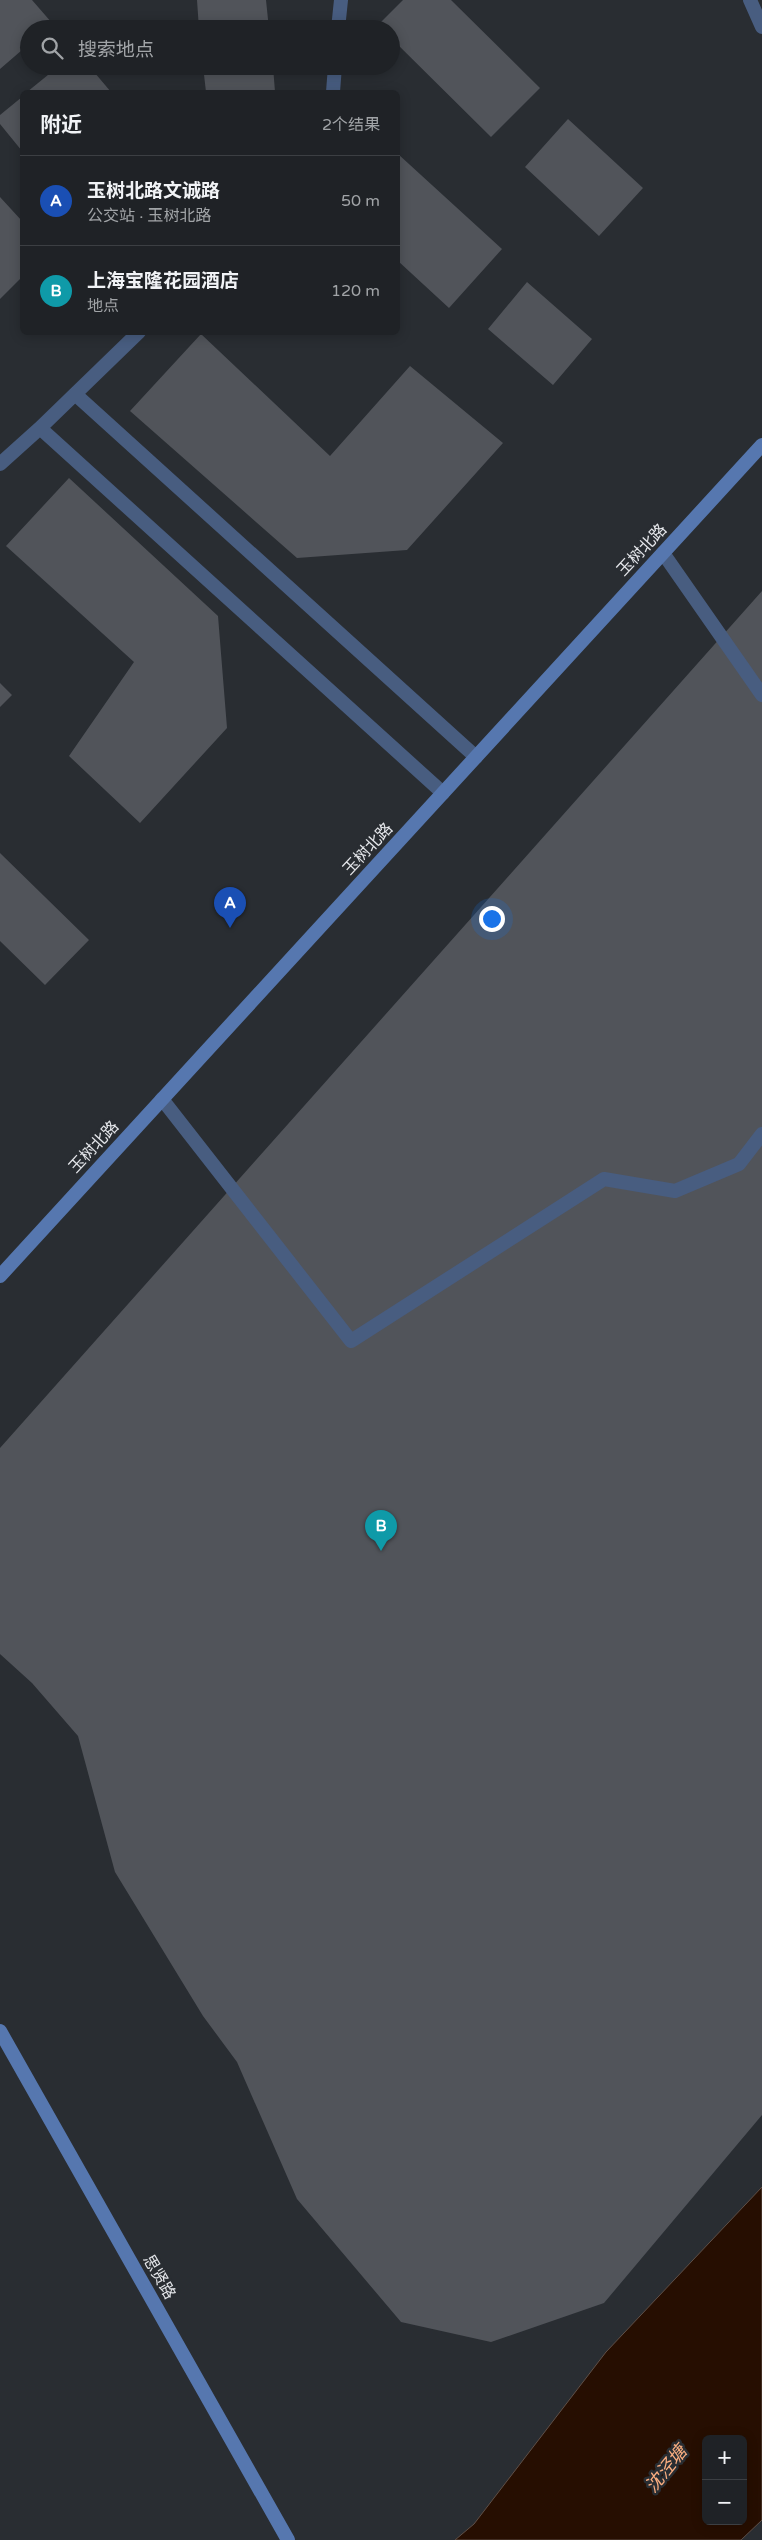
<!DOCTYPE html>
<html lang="zh">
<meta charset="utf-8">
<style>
:root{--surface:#1f2226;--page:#272a2e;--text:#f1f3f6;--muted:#a1a4a7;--line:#3c3f43;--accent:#b45309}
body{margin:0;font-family:"Varela Round","Noto Sans SC",sans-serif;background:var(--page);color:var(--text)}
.controls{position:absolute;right:15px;bottom:15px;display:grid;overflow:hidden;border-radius:8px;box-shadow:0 2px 12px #0003}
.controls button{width:45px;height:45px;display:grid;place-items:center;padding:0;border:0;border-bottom:1px solid var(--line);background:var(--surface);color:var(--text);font:25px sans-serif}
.you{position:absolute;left:491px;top:918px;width:18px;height:18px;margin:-12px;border:4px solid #fff;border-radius:50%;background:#1a73e8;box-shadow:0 0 0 8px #1a73e833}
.badge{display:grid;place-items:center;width:32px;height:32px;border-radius:50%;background:var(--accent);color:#fff;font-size:16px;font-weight:700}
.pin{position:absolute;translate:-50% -41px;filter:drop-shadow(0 1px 2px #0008)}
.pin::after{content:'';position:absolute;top:26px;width:18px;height:15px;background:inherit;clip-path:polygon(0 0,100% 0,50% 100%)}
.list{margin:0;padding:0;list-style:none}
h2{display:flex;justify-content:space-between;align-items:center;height:65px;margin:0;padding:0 20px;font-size:21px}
h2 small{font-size:16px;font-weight:400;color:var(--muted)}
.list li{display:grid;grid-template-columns:32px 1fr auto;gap:15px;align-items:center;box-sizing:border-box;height:90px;padding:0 20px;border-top:1px solid var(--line)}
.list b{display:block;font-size:19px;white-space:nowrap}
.list p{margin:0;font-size:16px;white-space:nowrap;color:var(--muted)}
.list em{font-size:16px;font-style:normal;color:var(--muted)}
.icon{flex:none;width:28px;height:28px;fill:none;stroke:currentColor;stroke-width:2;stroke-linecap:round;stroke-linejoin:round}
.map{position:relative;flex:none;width:762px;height:2540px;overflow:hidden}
.search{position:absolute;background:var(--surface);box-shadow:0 2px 12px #0003;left:20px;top:20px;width:380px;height:55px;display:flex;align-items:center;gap:12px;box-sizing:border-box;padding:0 18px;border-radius:28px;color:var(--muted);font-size:19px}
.panel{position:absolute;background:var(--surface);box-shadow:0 2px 12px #0003;left:20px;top:90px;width:380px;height:245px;border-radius:8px}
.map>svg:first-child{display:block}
.water{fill:#260e01;stroke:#5f4f47;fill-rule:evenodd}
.building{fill:#51545a}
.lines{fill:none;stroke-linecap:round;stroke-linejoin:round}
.minor{stroke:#485d80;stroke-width:14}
.tertiary{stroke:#485d80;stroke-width:14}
.secondary{stroke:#5677af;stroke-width:14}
.labels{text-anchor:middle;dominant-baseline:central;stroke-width:5;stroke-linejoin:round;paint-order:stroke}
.street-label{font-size:16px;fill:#e5e7eb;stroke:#292d32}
.water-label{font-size:18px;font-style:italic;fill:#fbae80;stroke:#292d32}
</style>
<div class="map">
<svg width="762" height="2540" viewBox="0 0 762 2540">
<rect width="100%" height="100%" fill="#292d32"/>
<!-- water -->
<path class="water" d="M762,2187v333l-21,20h-286l19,-16 132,-172zM706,2439h37v82h-37z"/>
<!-- building -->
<path class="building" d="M0,0h32l20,23 -6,6h-17v15l-29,25z
M197,0h69l3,29h-70z
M403,0h48l89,88 -49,49 -100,-99v-9h-9l-4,-4z
M59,66h30l22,26h-84z
M203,66h70l2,26h-69z
M22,97v54l-22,-27v-9z
M568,119l75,69 -44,48 -74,-69z
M398,154l104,95 -53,59 -51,-47z
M0,197l22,24v56l-22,22z
M527,282l65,57 -39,46 -65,-56z
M201,334l129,122 80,-90 93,77 -96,107 -110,8 -167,-147z
M69,478l149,138 9,112 -87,95 -71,-67 65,-94 -128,-116z
M762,591v1524l-158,188 -113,39 -90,-20 -104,-123 -60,-137 -34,-46 -88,-144 -37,-136 -46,-53 -32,-29v-206z
M0,683l12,12 -12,12z
M0,853l89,87 -44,45 -45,-44z"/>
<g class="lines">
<!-- minor -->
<path class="minor" d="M338,29l3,-29
M333,92l2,-26
M75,394l401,363
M40,428l99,-96
M0,464l40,-36 403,365
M663,553l99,142
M162,1099l189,242 253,-162 71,12 64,-27 23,-30"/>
<!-- tertiary -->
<path class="tertiary" d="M750,0l12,27"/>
<!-- secondary -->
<path class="secondary" d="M0,1276l762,-831
M0,2031l288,509"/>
</g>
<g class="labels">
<!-- street labels -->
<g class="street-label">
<text transform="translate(642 550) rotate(-47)">玉树北路</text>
<text transform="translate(368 849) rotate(-47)">玉树北路</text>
<text transform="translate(94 1147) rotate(-47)">玉树北路</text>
<text transform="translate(159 2277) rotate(60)">思贤路</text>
</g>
<!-- water labels -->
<g class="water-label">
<text transform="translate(666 2469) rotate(-51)">沈泾塘</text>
</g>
</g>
</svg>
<div class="controls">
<button>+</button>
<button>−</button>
</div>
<div class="you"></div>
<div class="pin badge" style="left:230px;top:928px;background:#1a4fb4">A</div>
<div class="pin badge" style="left:381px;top:1551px;background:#0f9aa8">B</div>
<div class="search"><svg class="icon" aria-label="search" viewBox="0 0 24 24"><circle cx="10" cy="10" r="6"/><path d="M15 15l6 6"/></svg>搜索地点</div>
<section class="panel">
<h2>附近<small>2个结果</small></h2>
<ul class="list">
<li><span class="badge" style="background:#1a4fb4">A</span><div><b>玉树北路文诚路</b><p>公交站 · 玉树北路</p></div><em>50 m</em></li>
<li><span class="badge" style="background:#0f9aa8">B</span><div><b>上海宝隆花园酒店</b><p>地点</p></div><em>120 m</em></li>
</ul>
</section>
</div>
